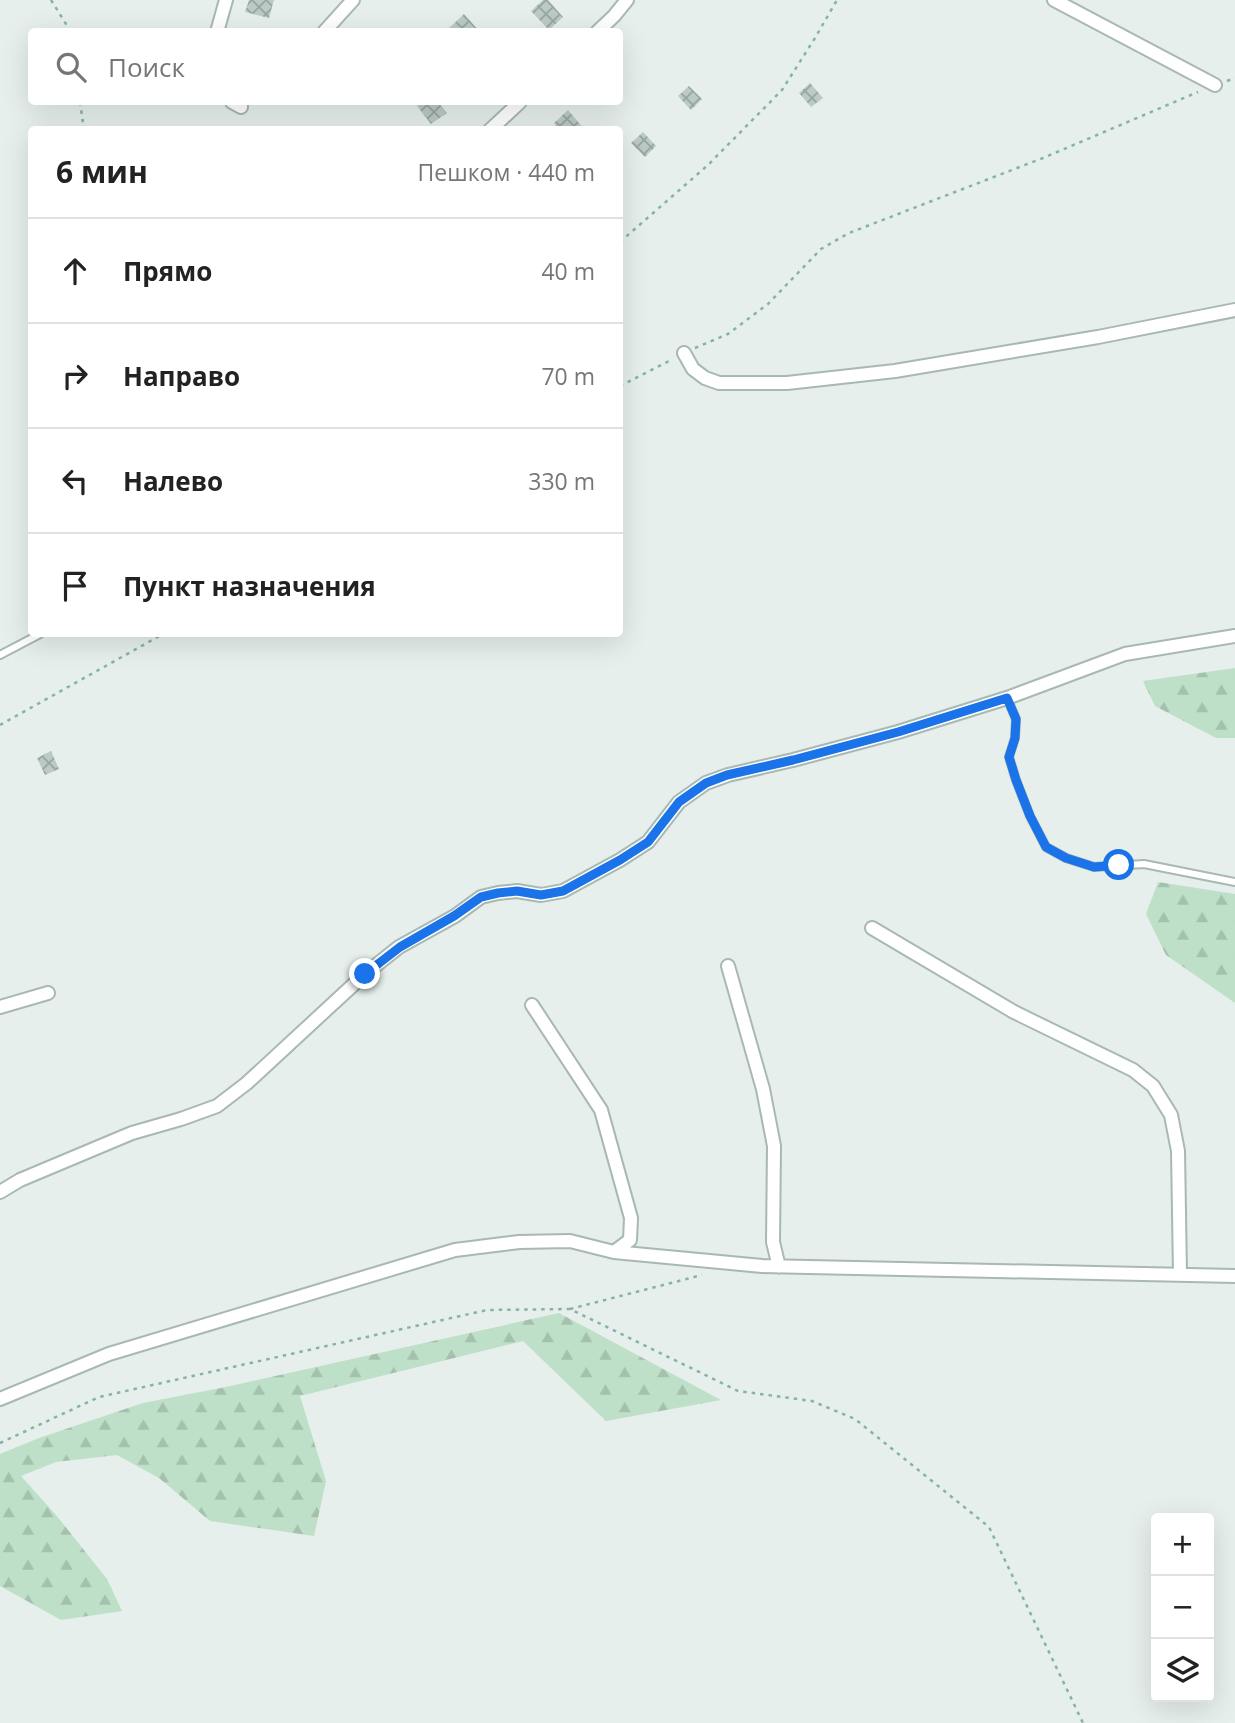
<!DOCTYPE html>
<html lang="ru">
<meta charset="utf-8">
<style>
:root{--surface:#fff;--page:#f6f6f6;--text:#222;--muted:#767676;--line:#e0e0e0}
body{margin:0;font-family:"Open Sans",sans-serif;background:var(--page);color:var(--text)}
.controls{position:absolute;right:21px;bottom:21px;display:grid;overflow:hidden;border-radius:7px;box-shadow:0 7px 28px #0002}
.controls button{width:63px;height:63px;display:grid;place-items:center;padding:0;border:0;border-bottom:2px solid var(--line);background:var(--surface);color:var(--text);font:35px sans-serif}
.stop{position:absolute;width:21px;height:21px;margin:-16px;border:5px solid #1a73e8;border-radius:50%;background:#fff}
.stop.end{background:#1a73e8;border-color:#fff;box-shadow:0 2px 7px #0008}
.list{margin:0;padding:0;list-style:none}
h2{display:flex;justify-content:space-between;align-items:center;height:91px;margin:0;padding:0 28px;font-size:30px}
h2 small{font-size:23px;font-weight:400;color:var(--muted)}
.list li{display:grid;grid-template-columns:46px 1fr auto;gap:21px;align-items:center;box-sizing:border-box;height:105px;padding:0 28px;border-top:2px solid var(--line)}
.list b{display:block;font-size:26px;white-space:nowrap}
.list em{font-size:23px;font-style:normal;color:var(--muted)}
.icon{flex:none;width:38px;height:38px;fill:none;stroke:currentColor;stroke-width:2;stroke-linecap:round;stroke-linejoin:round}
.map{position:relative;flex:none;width:1235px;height:1723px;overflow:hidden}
.search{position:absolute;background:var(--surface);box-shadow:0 7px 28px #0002;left:28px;top:28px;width:595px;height:77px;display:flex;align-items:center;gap:18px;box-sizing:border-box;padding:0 24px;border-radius:7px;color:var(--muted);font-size:26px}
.panel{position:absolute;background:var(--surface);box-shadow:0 7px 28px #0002;left:28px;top:126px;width:595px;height:511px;border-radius:7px}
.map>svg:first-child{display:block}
.forest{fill:url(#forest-firs)}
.building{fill:url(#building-cross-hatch)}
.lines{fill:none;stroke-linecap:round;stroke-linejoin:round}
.lane-casing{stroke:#a8b8b2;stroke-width:10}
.street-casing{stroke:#a8b8b2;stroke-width:16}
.path{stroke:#86b3a5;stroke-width:2.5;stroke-dasharray:3.5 5;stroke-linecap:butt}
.lane{stroke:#fff;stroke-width:6}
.street{stroke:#fff;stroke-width:12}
.route{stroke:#1a73e8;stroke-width:9}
</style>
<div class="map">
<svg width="1235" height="1723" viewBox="0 0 1235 1723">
<defs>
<pattern id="forest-firs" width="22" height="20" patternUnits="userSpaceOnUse" patternTransform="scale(1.75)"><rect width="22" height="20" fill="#bfe0c8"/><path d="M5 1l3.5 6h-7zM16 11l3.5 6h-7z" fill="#a4c1ad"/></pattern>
<pattern id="building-cross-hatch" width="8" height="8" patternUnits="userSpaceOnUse" patternTransform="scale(1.75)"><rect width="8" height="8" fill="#bbcac4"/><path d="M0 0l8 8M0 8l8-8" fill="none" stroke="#98a6a0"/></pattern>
</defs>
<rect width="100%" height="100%" fill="#e6efeb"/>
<!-- forest -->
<path class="forest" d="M1235,668v70h-19l-61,-32 -12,-25z
M1158,882l77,12v109l-69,-48 -20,-41z
M559,1313l162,87 -115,21 -83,-80 -223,55 26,85 -12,55 -104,-15 -51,-43 -42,-23 -61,7 -35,14 35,39 51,64 15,32 -61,9 -61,-34v-132l39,-16 104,-35 83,-16z"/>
<!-- building -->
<path class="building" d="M249,0h25l-5,18 -24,-6z
M543,0h5l15,17 -14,13 -18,-19z
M464,14l16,18h-35z
M810,83l13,15 -12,9 -12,-14z
M689,86l13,13 -11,11 -13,-14z
M424,102h14l9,11 -16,11 -14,-18z
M568,110l17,20h-26l-5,-7z
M643,132l13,14 -11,11 -14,-14z
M51,751l8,18 -14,6 -8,-17z"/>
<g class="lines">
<defs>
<path id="lane" d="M0,655l40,-21
M1007,698l9,21 -1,19 -6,19 7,23 14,36 16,31 20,11 28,9 50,-3 91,18"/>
<path id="street" d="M1054,0l161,85
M217,32l9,-32
M324,32l29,-32
M597,32l17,-16 13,-16
M232,102l9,5
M490,130l30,-28
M684,353l9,16 12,9 14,5h68l108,-12 203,-34 137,-27
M872,928l142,84 119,58 20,16 18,29 7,36 2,123
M728,966l35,123 11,57 -1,96 6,25
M532,1005l69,105 30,108 -1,22 -16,12
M0,1007l48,-14
M0,1192l20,-12 112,-47 49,-14 36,-13 30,-23 118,-109 34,-27 56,-31 26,-19 17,-4 19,-2 24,4 22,-4 57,-31 28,-18 31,-40 27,-19 22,-8 65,-15 105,-28 109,-34 118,-44 110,-18
M0,1399l109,-45 346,-104 64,-8 51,-1 44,11 148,14 473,10"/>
</defs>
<!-- lane casing -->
<use href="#lane" class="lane-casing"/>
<!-- street casing -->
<use href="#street" class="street-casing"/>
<!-- path -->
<path class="path" d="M51,0l20,32
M1227,81l8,-3
M80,102l4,28
M620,242l88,-77 74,-75 33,-52 22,-38
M695,348l33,-14 40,-30 53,-55 28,-16 194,-75 155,-66
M620,386l53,-27
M0,725l163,-91
M570,1309l132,-34
M0,1443l99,-46 388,-87 83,-1 168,82 74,10 43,18 134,108 94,196"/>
<!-- lane -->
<use href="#lane" class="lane"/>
<!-- street -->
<use href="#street" class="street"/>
</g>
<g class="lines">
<!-- route -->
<path class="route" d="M365,974l35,-27 54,-31 27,-19 17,-4 19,-2 24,4 22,-4 57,-31 28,-18 31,-40 27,-19 21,-8 66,-15 105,-28 109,-34 9,21 -1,19 -6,19 7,23 14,36 16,31 20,11 28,9 25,-2"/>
</g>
</svg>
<div class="controls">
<button>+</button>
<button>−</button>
<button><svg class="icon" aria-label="layers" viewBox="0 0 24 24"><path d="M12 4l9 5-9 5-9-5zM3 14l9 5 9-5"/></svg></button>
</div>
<div class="stop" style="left:1119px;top:865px"></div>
<div class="stop end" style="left:365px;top:974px"></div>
<div class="search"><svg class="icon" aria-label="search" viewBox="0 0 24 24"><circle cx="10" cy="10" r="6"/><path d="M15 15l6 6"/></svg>Поиск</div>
<section class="panel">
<h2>6 мин<small>Пешком · 440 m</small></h2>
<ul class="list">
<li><svg class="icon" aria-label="ahead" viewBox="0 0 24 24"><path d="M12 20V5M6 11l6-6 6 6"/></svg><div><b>Прямо</b></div><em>40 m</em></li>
<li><svg class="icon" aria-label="right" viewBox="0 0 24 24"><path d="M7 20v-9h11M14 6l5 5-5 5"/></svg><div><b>Направо</b></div><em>70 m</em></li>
<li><svg class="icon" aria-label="left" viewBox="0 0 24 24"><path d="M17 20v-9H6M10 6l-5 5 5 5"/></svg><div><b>Налево</b></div><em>330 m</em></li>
<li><svg class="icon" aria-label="arrive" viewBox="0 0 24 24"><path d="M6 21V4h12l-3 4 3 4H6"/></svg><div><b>Пункт назначения</b></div></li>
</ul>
</section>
</div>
